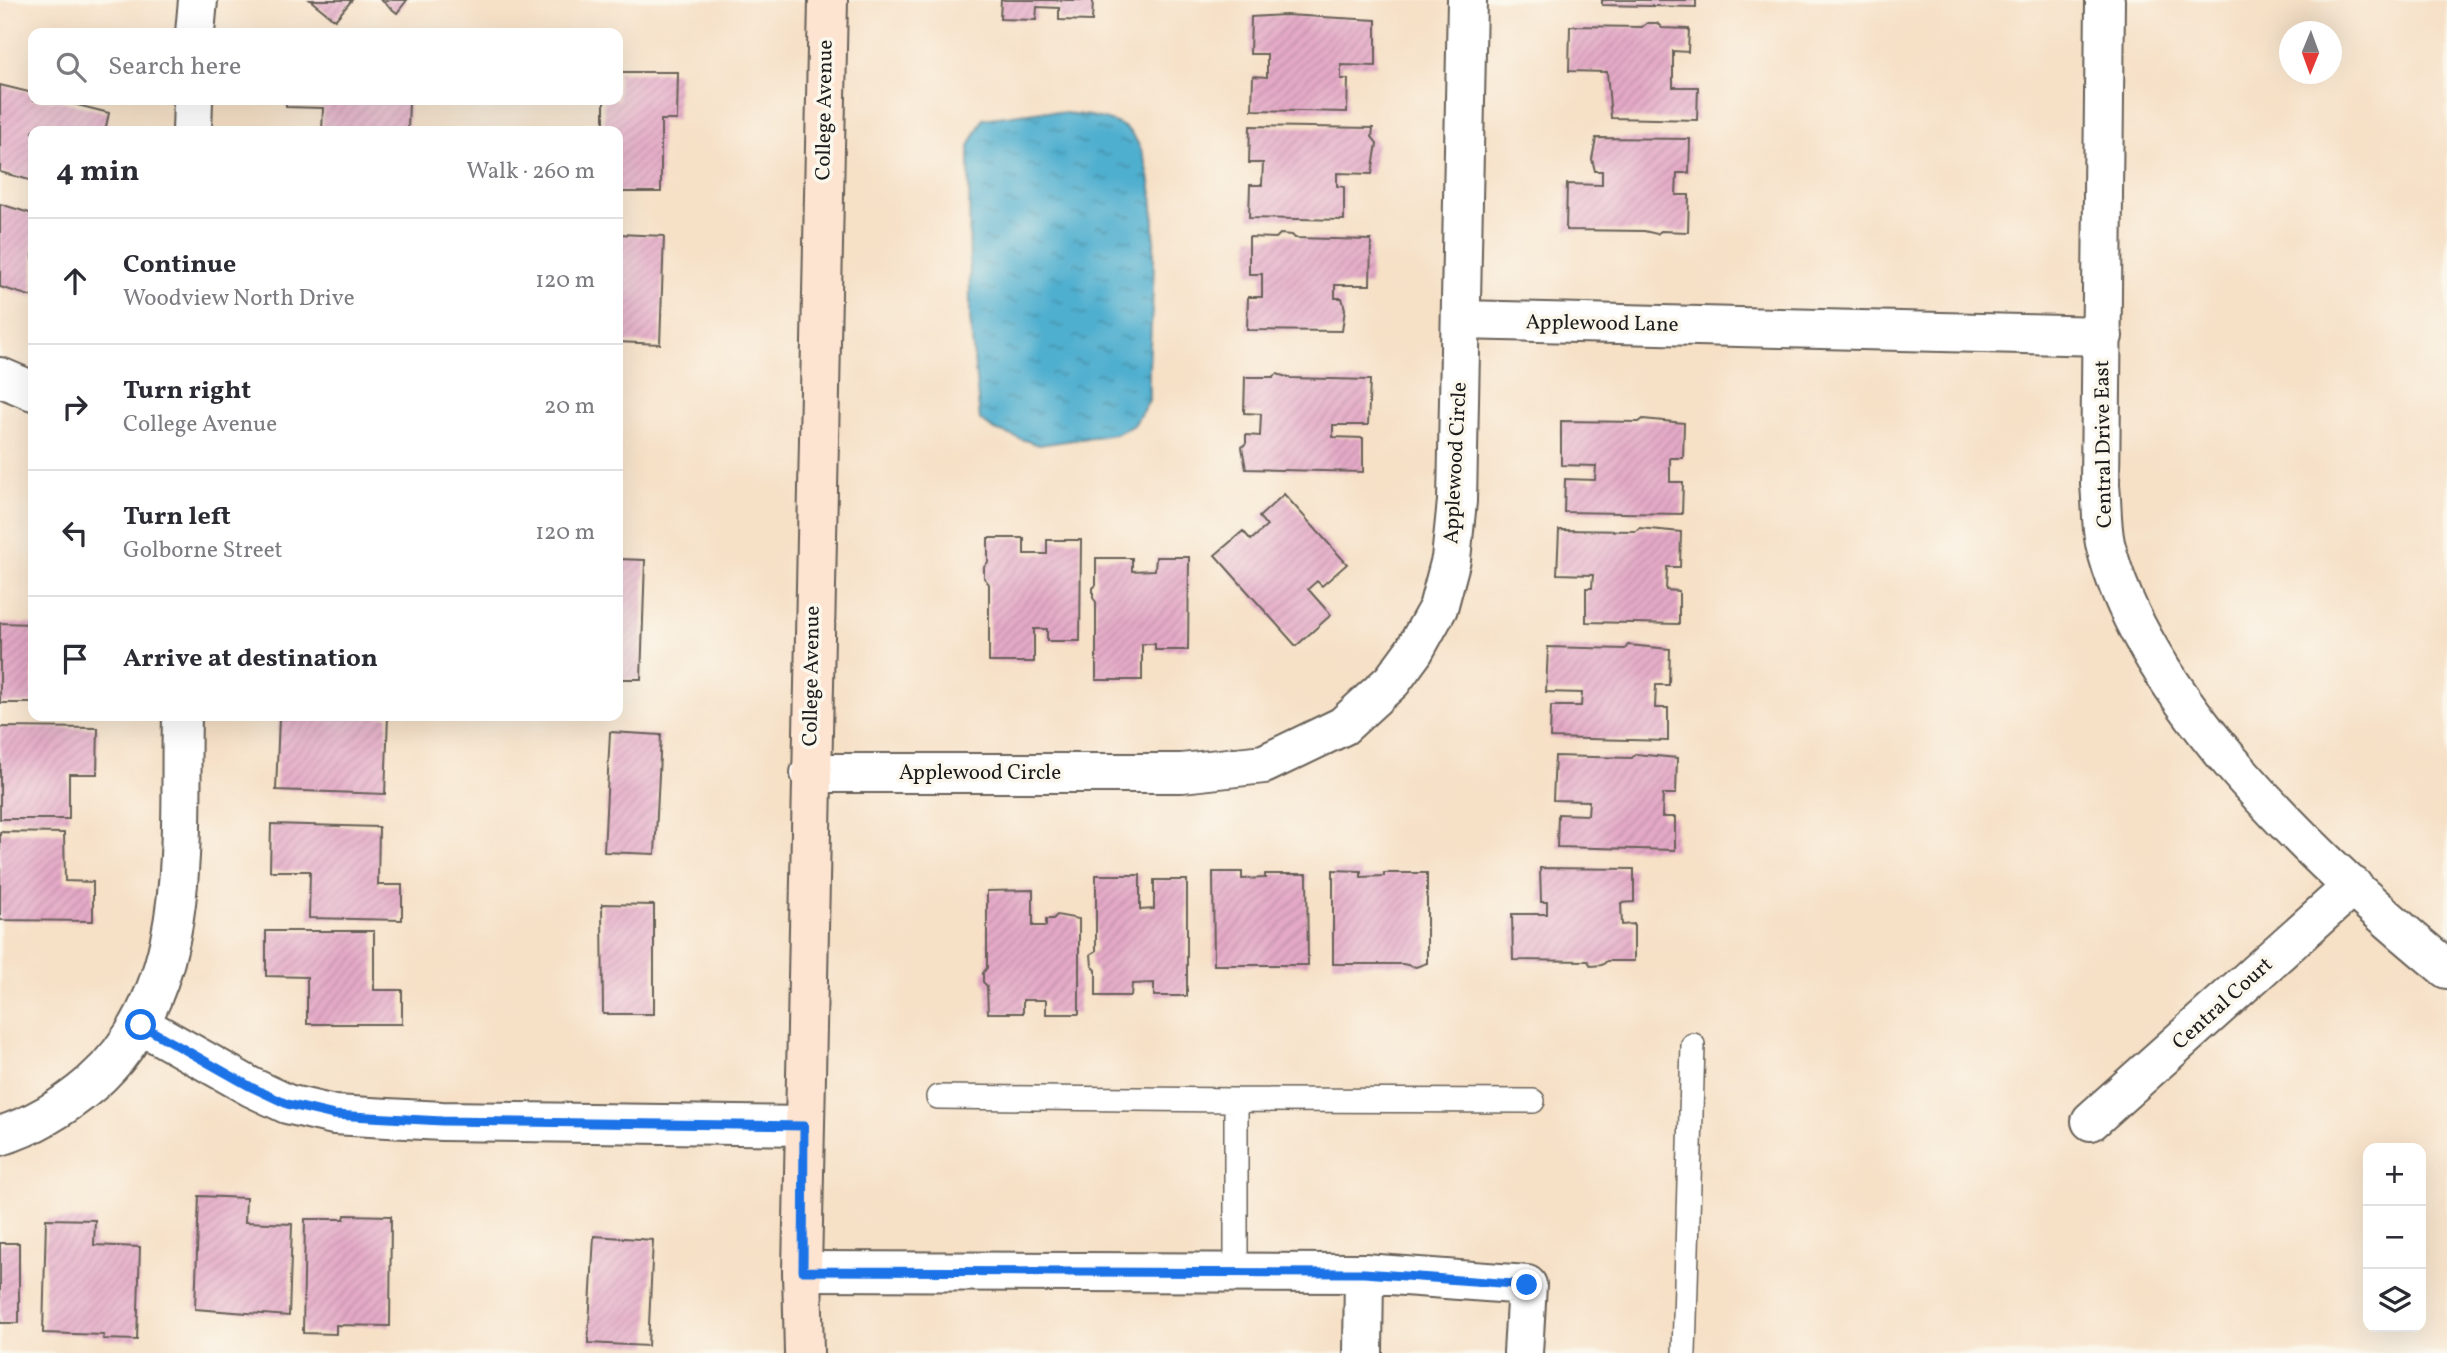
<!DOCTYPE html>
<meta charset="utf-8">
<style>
:root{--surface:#fff;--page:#f2f2f3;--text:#2b2b33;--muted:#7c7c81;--line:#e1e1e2}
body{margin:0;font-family:Vollkorn,serif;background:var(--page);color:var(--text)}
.controls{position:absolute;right:21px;bottom:21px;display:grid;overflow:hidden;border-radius:14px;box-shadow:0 7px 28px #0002}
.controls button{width:63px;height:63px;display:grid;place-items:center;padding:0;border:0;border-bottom:2px solid var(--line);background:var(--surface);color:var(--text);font:35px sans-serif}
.compass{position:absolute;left:2279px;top:21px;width:63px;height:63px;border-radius:50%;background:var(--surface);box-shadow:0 7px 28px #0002;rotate:181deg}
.stop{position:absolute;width:21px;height:21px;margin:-16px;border:5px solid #1a73e8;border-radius:50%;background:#fff}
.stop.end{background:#1a73e8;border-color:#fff;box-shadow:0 2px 7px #0008}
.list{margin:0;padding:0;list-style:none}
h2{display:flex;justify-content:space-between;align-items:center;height:91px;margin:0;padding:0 28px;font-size:30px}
h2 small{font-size:23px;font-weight:400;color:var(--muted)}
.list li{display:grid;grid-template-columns:46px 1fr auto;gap:21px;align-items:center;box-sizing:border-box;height:126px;padding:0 28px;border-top:2px solid var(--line)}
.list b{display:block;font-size:26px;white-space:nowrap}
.list p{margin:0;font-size:23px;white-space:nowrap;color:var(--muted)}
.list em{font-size:23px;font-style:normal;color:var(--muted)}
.icon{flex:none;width:38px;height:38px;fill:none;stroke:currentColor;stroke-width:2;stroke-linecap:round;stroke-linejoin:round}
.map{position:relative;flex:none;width:2447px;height:1353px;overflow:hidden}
.search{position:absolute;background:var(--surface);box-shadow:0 7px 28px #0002;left:28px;top:28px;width:595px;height:77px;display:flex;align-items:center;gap:18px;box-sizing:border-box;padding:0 24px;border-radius:14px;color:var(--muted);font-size:26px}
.panel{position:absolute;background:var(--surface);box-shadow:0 7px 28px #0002;left:28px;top:126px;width:595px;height:595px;border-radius:14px}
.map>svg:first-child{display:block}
.water{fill:url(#water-ripples);stroke:#366676;stroke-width:2}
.building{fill:url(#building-hatch)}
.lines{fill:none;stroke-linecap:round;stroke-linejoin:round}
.lane-casing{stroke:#686158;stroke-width:26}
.street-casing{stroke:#686158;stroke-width:42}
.secondary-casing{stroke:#686158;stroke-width:42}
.lane{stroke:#fff;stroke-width:23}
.street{stroke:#fff;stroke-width:38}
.secondary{stroke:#fde4d1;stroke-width:38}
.route{stroke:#1a73e8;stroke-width:9}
.labels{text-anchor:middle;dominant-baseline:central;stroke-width:7;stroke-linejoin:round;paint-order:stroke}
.street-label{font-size:21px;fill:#1c1c1c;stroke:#fbf7ec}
</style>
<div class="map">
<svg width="2447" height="1353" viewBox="0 0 2447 1353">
<defs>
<pattern id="water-ripples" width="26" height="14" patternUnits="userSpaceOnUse" patternTransform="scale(1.75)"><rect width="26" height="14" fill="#50afcf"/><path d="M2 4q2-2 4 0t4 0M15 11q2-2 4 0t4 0" fill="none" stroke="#428ea7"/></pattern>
<pattern id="building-hatch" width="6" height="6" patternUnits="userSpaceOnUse" patternTransform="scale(1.75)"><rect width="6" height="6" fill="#e4a9c6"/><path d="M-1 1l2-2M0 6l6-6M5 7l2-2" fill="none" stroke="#c391aa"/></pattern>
</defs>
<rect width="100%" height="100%" fill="#fbf7ec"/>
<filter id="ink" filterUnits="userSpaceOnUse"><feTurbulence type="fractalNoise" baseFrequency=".0143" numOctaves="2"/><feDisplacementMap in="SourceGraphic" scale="14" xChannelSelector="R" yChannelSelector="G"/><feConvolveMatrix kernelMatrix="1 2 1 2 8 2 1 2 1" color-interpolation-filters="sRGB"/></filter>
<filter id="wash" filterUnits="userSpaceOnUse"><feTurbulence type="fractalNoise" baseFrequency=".00686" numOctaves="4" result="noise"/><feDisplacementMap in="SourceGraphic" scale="28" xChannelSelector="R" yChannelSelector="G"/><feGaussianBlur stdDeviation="1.57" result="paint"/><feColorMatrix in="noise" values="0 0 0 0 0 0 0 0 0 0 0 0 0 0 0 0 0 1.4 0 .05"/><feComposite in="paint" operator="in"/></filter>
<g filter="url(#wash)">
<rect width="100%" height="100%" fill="#f6e0c6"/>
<!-- water -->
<path class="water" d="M1043,111c22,2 72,4 87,21 43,47 15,203 19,268l-15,25 -19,9 -76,11 -44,-15 -15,-10 -10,-102 -1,-172 14,-27z"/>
<g id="blocks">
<!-- building -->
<path class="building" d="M310,0h42l-17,20z
M381,0h26l-10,13z
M1001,0h92l-1,21 -33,-1v-12l-22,-1 -1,13 -36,-1z
M1602,0h94v7l-94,-2z
M1286,15l90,5v46l-35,-1v14h7l-1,33 -95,-2 1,-34 14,1v-23h-17l1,-37z
M1647,23h10l5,5 27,1 -1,23 -15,-1v36h25l-1,33 -86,-2 -4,-46 -38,-1 1,-45 72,1z
M618,72h60l-1,48h-16v72h-43v-61h-14v-31h14z
M0,85l33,8v7h25l51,13 -4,18h-72v50l-33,-9z
M286,100h123l-1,31h-86l1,-23 -37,-1z
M1250,126l123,2 -1,9 5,6 -5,31 -35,-1v13l7,1v33l-95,-2 1,-33h12l1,-22h-14z
M1596,138l94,1 -1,34h-12l-1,22h13l-1,37 -27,-1 -4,3 -13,-3 -78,-1 1,-46 35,1v-14h-7l-3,-12z
M0,204l33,10v83l-33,-10z
M618,234l46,2 -4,108 -42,-2z
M1280,234l12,1 3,3 76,2 -1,45h-35v13h7l3,11 -3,22 -95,-1 1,-33h14v-23h-13v-37l27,1z
M1277,374l13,4 80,2 -2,45h-35v12l30,1v34l-117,-3 -4,-22 4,-4v-8l14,1 1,-22 -17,-1 1,-36h28z
M1643,419l41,4 -1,35h-13v24h13l-1,32 -118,-2 1,-33 30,1 1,-14 -35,-1v-44l78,1z
M1284,494l63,70 -25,22 -5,-5 -9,8 23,26 -35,31 -81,-91 28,-24 8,9 16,-14 -8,-9z
M1639,528l42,4 -1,35h-13l-1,23 13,1v33l-93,-2v-34h6l1,-13 -36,-1 2,-44 77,1z
M988,538h36v16h23v-14h34l-1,101h-33v-12h-13v33h-45v-78l-5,-6v-11l4,-5z
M1156,557h33l-1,93h-33v-6h-13v36h-46v-78l-3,-4v-10l3,-3v-27h36v13l23,-1z
M618,559l27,1 -4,119h-23z
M0,623l33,1v79h-33z
M1628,645l42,4 -1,36h-13l-1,23h13v33l-118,-3 1,-32h30l1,-13 -36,-1 2,-45 77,2z
M321,716h67l-3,78 -109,-4 3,-72 42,1z
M0,727l98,1 -1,46h-28v45h-69z
M610,732l51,3 -6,119 -51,-2z
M1635,754l42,4 -1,36h-13l-1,23h13v33l-118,-3 1,-33 30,1 1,-14 -36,-1 2,-44 77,2z
M271,824l108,3 -1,58h24v35l-93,-2 1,-47h-40z
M0,832l64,1 1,48 28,1v39l-93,-1z
M1540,868l94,1v33l-13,1 1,22 12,-1v37h-27l-5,4 -11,1 -3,-5 -75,-1 -1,-46h35v-12h-6z
M1333,870l28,1v6l23,-1v-3h43v90l-11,4 -13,-3h-70z
M1213,872h29v7l23,-1v-4h42l1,91h-94z
M1096,875h44v35l14,-1v-29h33v116h-33v-13l-22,1 -1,12h-35v-26l-4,-4 -1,-12 5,-3z
M1033,890v36h13v-7h7l4,-4 22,4v95h-33v-14h-23v13h-35l-1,-27 -4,-4v-9l4,-5v-77z
M602,904l52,1v109h-51z
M266,931h108v59h28v34h-95v-47l-41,-1z
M199,1196l47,2 -1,24 47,2 -3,92 -94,-7z
M345,1215l46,1 -1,110 -54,-1v9l-33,-1 2,-114h39z
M46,1219l49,1 -1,25 46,2 -3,93 -34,-1 1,-4 -61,-2z
M594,1236l59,4 -5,106 -60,-3z
M0,1243h19v80h-19z"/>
</g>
</g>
<g filter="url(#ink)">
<use href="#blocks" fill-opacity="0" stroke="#686158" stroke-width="2"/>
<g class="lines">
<defs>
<path id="lane" d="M938,1097l298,3v174
M1236,1100l297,1
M1684,1353l9,-308"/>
<path id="street" d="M2105,0l-5,485c2,18 1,39 5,58 37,157 220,326 342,426
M195,33l3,-33
M192,131l1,-31
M1461,320l642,16
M0,377l33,14
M810,773h372l82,-9 79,-38 49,-45 22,-30 24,-43 13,-49 6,-58 10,-501
M141,1025l110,62 36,17 47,11 108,6 362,5
M2091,1121l262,-235
M0,1136c35,-11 63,-28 91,-52 105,-92 88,-242 91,-368
M802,1271l562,2 163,12 -4,68
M1363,1353l1,-80"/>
<path id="secondary" d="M804,1353l-2,-82 26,-1271"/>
</defs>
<!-- lane casing -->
<use href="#lane" class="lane-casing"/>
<!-- street casing -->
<use href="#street" class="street-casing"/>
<!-- secondary casing -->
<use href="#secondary" class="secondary-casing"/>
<!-- lane -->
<use href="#lane" class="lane"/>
<!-- street -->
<use href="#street" class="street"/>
<!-- secondary -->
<use href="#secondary" class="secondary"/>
</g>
</g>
<g class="lines" filter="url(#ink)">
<!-- route -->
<path class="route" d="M141,1025l110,62 36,17 47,11 108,6 362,5 -1,145 561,2 163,12"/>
</g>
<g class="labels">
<!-- street labels -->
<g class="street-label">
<text transform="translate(825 110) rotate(-89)">College Avenue</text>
<text transform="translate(1602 324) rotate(1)">Applewood Lane</text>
<text transform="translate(2104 444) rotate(-91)">Central Drive East</text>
<text transform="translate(1456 463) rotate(-87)">Applewood Circle</text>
<text transform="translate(812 676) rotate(-89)">College Avenue</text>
<text x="980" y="773">Applewood Circle</text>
<text transform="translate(2223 1004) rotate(-42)">Central Court</text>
</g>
</g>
</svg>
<div class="controls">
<button>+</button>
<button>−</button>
<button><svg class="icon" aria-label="layers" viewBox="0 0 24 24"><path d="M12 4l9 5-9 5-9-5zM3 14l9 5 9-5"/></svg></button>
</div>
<svg class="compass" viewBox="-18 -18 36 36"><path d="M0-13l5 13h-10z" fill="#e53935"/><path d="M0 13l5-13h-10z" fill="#7c7c81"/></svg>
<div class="stop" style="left:141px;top:1025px"></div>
<div class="stop end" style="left:1527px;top:1285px"></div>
<div class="search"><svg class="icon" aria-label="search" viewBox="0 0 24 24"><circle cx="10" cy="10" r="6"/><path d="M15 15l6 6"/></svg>Search here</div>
<section class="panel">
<h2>4 min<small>Walk · 260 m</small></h2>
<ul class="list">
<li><svg class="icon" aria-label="ahead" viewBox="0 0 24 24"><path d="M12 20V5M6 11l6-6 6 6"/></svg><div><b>Continue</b><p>Woodview North Drive</p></div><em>120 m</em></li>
<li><svg class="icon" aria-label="right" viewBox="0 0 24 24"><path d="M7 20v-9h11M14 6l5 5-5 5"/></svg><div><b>Turn right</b><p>College Avenue</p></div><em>20 m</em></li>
<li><svg class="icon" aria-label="left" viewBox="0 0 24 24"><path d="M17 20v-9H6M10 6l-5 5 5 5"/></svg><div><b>Turn left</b><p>Golborne Street</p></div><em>120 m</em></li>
<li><svg class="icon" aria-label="arrive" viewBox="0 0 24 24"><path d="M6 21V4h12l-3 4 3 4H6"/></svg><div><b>Arrive at destination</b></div></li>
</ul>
</section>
</div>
